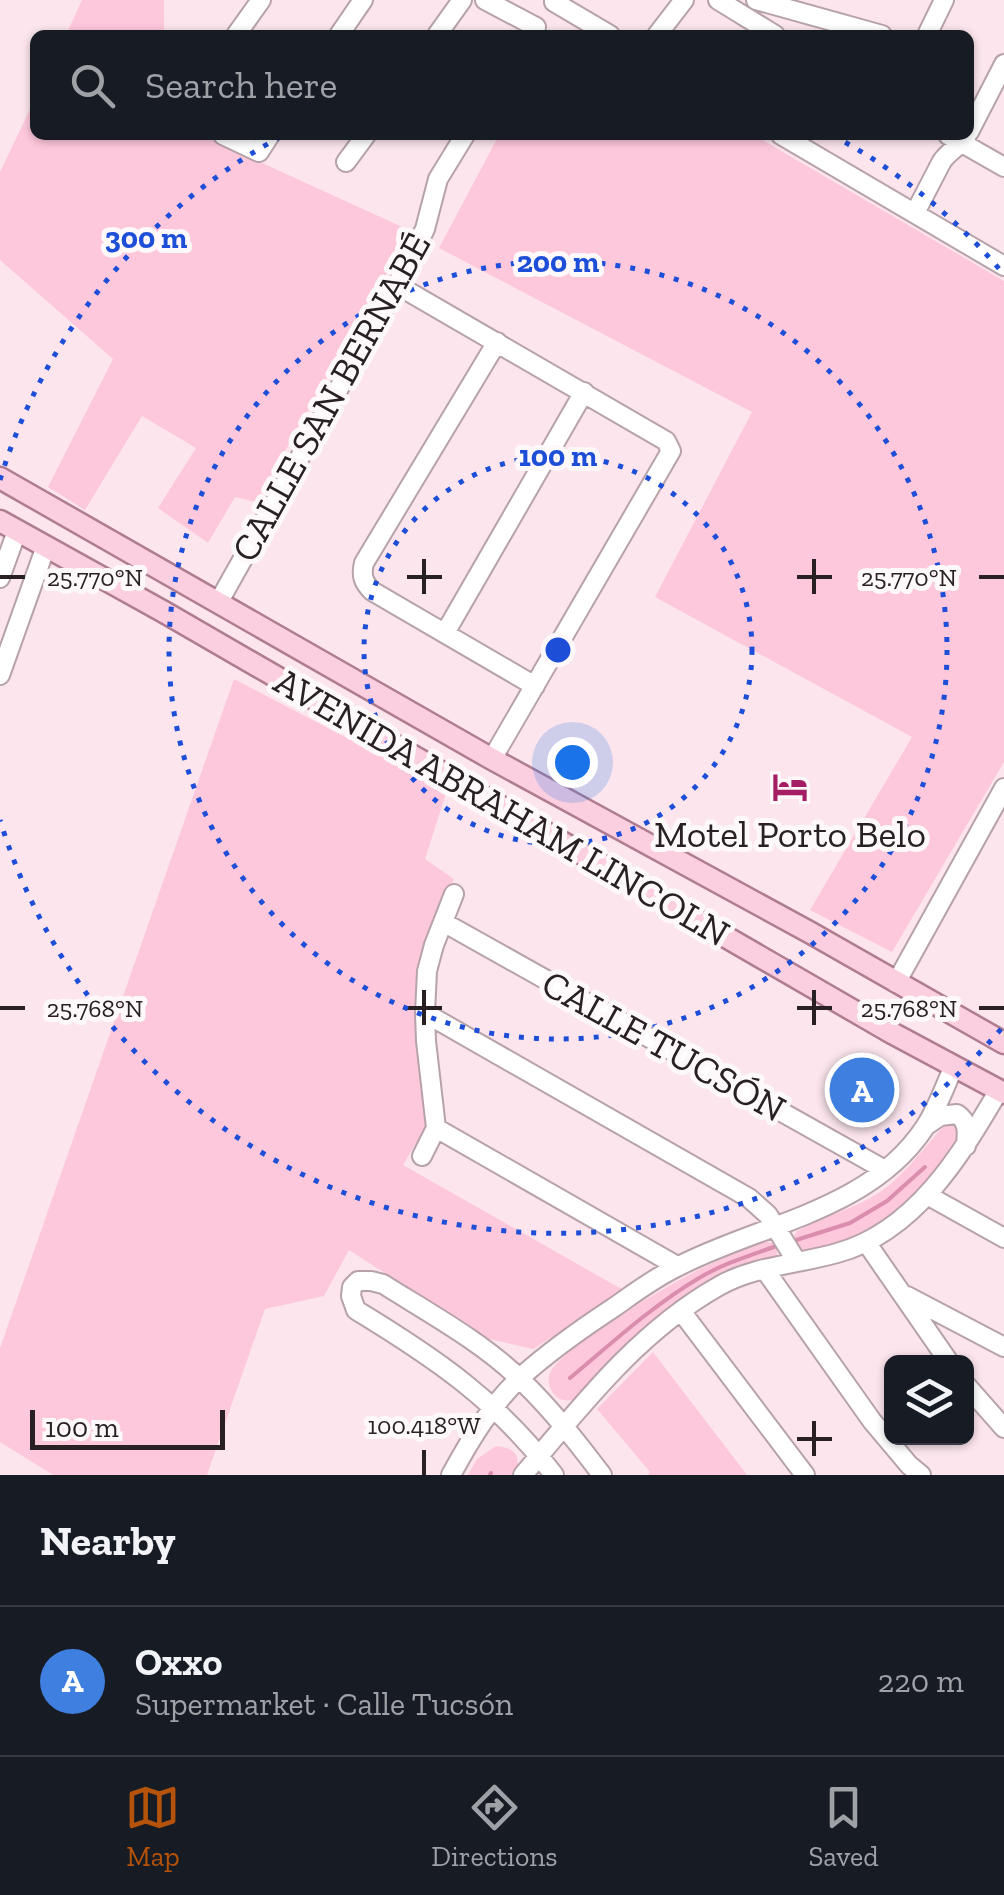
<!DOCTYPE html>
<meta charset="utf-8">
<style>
:root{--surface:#171b24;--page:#242831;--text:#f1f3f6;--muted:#9ea1a6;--line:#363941;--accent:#b45309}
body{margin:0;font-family:"Zilla Slab",serif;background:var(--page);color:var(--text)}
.controls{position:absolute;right:30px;bottom:30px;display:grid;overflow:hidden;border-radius:15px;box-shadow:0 2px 8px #0004}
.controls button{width:90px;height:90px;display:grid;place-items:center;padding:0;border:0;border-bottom:2px solid var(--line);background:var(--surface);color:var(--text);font:50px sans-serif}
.scale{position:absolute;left:30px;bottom:25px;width:195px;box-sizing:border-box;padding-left:10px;border:5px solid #282023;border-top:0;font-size:28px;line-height:35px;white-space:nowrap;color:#282023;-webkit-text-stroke:8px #fdf8f9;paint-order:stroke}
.you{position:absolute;left:572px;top:762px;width:35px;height:35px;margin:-25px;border:8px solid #fff;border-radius:50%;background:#1a73e8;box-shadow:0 0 0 15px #1a73e833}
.badge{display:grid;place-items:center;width:65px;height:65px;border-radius:50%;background:var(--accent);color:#fff;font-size:32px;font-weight:700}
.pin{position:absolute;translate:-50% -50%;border:5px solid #fff;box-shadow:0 2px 10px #0006}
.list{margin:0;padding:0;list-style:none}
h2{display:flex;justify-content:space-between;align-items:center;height:130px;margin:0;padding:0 40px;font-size:42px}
h2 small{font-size:32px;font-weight:400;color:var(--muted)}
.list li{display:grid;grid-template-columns:65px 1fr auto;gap:30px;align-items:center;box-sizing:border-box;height:150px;padding:0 40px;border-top:2px solid var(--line)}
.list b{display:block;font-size:38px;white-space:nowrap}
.list p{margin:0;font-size:32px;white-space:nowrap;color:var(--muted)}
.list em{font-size:32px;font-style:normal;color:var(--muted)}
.icon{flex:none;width:55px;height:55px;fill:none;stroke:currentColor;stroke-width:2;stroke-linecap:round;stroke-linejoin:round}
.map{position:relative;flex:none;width:1004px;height:1475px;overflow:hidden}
.search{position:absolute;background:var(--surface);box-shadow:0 2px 8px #0004;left:30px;right:30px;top:30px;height:110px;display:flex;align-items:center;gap:25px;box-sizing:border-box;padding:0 35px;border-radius:15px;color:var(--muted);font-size:38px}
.sheet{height:280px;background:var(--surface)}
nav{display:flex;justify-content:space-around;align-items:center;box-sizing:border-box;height:140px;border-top:2px solid var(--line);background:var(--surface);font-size:28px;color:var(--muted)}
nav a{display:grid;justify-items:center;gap:5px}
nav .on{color:var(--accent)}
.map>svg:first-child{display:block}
.green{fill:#fec8dc}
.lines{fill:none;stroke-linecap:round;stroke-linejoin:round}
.stream{stroke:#da8dac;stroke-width:4}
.minor-casing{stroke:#b7a2aa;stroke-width:22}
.major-casing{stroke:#af7c90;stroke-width:25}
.minor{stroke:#fff;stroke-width:18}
.major{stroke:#fbcee0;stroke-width:20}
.ticks{fill:none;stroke:#282023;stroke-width:4}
.ring{fill:none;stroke:#1d4ed8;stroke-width:5;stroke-dasharray:5 10}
.labels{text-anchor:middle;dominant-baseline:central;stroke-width:10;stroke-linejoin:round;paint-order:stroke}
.street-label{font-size:38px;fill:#282023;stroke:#fdf8f9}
.poi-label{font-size:38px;fill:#282023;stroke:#fdf8f9}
.ticks-label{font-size:25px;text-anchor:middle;fill:#282023;stroke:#fdf8f9;stroke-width:10;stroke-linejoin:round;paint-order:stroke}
.centre{fill:#1d4ed8;stroke:#fdf8f9;stroke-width:5}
.ring-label{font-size:30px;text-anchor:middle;font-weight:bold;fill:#1d4ed8;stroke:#fdf8f9;stroke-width:10;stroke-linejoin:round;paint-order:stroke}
</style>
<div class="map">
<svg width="1004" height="1475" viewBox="0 0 1004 1475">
<rect width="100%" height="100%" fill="#fce5ed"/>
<!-- green -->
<path class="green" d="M82,0h82v35h-98z
M35,99v36h166l210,96 -155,271 -21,-5 -27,46 -50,-35 38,-60 -54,-32 -57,94 -37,-23 65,-128 -113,-99v-88z
M499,135h255l250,146v481l-112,190 -82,-42 102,-173 -257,-140 97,-185 -313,-164z
M234,679l213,111 -22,69 29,20 -30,68 -10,56 17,115 -28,47 222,126 -92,58 -48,-11 -136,-88 -25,46 -59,13 -58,166h-154l-53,-33v-94z
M945,1125h9l6,6 1,10c-23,32 -49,64 -82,87 -23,14 -50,19 -76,25l-9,-10v-7l3,-5c25,-15 55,-21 80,-37 28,-18 46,-46 68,-69z
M766,1241l9,3 2,5v7l-6,5 -58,18 -27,16 -111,105c-8,1 -16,1 -21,-6 -5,-5 -7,-15 -4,-21 14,-28 122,-90 152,-105 21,-10 42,-19 64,-27z
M653,1352l94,123h-99l2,-3 -53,-63z
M496,1446c20,2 24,9 21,29h-49l9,-16z"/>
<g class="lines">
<!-- stream -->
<path class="stream" d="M793,1241l57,-18 37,-22 38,-34
M570,1378c42,-35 82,-72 129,-100 25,-15 53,-23 80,-33
M490,1475l1,-2"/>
<defs>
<path id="minor" d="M485,0l51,27
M718,0l57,35
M756,0l126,35
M554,2l56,33
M236,35l25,-35
M339,35l24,-35
M437,35l25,-35
M657,35l27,-35
M927,35l17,-35
M969,132l35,-68
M223,135l36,17 11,-17
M781,135l223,131
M948,135l56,32
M346,162l20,-27
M915,213l27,-52c8,-11 19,-15 25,-26
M397,285l269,156 5,10 -179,308
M497,342l-133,221c-3,12 -1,19 8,28l163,95
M0,578l17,-47
M218,603l179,-318 28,-56 13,-50 27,-44
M445,633l139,-241
M0,675l46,-129
M443,922l442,248
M896,983l108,-195
M425,1013l324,185 19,17 29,47
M927,1125l13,-9 17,-2c12,8 10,19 9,32
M436,1128l241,138
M422,1156l14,-28 -10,-87 -1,-28 2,-42 7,-26 20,-51
M927,1195l77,43
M866,1242l83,120
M765,1270l107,151 37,44 12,10
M907,1296l97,51
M681,1311l124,164
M966,1385l38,43
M451,1475c19,-35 41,-72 71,-99 28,-25 59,-47 91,-68 20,-14 41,-30 64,-41 82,-43 193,-56 248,-140 12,-18 20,-41 29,-61
M523,1475c58,-69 116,-144 196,-189 35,-20 80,-22 118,-33 78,-21 124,-98 162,-163
M554,1475c-57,-75 -119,-117 -198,-165l-5,-14 1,-9 6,-6h13l12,3c46,29 101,59 139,97 30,29 55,61 80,94"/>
<path id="major" d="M0,478l492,281 319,174 193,110
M0,521l164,91 728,421 112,60"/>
</defs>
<!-- minor casing -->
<use href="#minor" class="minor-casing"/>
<!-- major casing -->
<use href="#major" class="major-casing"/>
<!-- minor -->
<use href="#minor" class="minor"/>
<!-- major -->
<use href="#major" class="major"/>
</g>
<!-- ticks -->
<path class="ticks" d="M424,559v35M814,559v35M0,577h25M407,577h35M797,577h35M979,577h25M424,990v35M814,990v35M0,1008h25M407,1008h35M797,1008h35M979,1008h25M814,1421v35M797,1439h35M424,1450v25"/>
<!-- distance rings -->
<g class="ring">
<circle cx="558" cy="650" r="194"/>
<circle cx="558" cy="650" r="389"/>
<path d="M1001 1029A583 583 0 0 1 0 820M0 480A583 583 0 0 1 284 135M832 135A583 583 0 0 1 1001 271"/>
</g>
<!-- icons -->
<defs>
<symbol id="hotel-bare" viewBox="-9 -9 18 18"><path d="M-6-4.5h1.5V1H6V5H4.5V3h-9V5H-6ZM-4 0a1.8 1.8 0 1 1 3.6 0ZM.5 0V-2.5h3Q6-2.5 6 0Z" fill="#a51d65" stroke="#fdf8f9" stroke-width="2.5" paint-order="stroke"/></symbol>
</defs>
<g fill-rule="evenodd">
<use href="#hotel-bare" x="765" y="762" width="50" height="50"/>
</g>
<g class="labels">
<!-- street labels -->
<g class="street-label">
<text transform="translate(331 397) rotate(-61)">CALLE SAN BERNABÉ</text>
<text transform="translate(502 807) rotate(30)">AVENIDA ABRAHAM LINCOLN</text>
<text transform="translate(664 1046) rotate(29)">CALLE TUCSÓN</text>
</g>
<!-- poi labels -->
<g class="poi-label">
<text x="790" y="834">Motel Porto Belo</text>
</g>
</g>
<g class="ticks-label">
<text x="95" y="586">25.770°N</text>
<text x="909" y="586">25.770°N</text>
<text x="95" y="1017">25.768°N</text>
<text x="909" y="1017">25.768°N</text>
<text x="424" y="1434">100.418°W</text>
</g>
<circle cx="558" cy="650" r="15" class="centre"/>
<g class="ring-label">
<text x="146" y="248">300 m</text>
<text x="558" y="272">200 m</text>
<text x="558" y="466">100 m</text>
</g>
</svg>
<div class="controls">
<button><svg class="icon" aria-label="layers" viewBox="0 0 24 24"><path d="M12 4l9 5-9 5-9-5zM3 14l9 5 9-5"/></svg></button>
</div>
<div class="scale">100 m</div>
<div class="you"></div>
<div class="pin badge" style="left:862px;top:1090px;background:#3f7fe0">A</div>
<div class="search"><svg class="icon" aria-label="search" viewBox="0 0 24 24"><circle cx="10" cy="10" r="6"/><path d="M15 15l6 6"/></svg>Search here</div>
</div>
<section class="sheet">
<h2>Nearby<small></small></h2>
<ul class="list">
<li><span class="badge" style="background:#3f7fe0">A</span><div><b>Oxxo</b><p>Supermarket · Calle Tucsón</p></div><em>220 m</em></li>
</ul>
</section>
<nav>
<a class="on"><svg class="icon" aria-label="map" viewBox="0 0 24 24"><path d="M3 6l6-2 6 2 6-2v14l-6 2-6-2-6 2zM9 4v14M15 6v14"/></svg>Map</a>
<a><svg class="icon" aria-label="directions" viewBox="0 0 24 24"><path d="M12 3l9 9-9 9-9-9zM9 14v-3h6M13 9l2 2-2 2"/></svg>Directions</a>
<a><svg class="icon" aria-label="saved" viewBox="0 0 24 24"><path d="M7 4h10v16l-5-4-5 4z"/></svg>Saved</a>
</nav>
